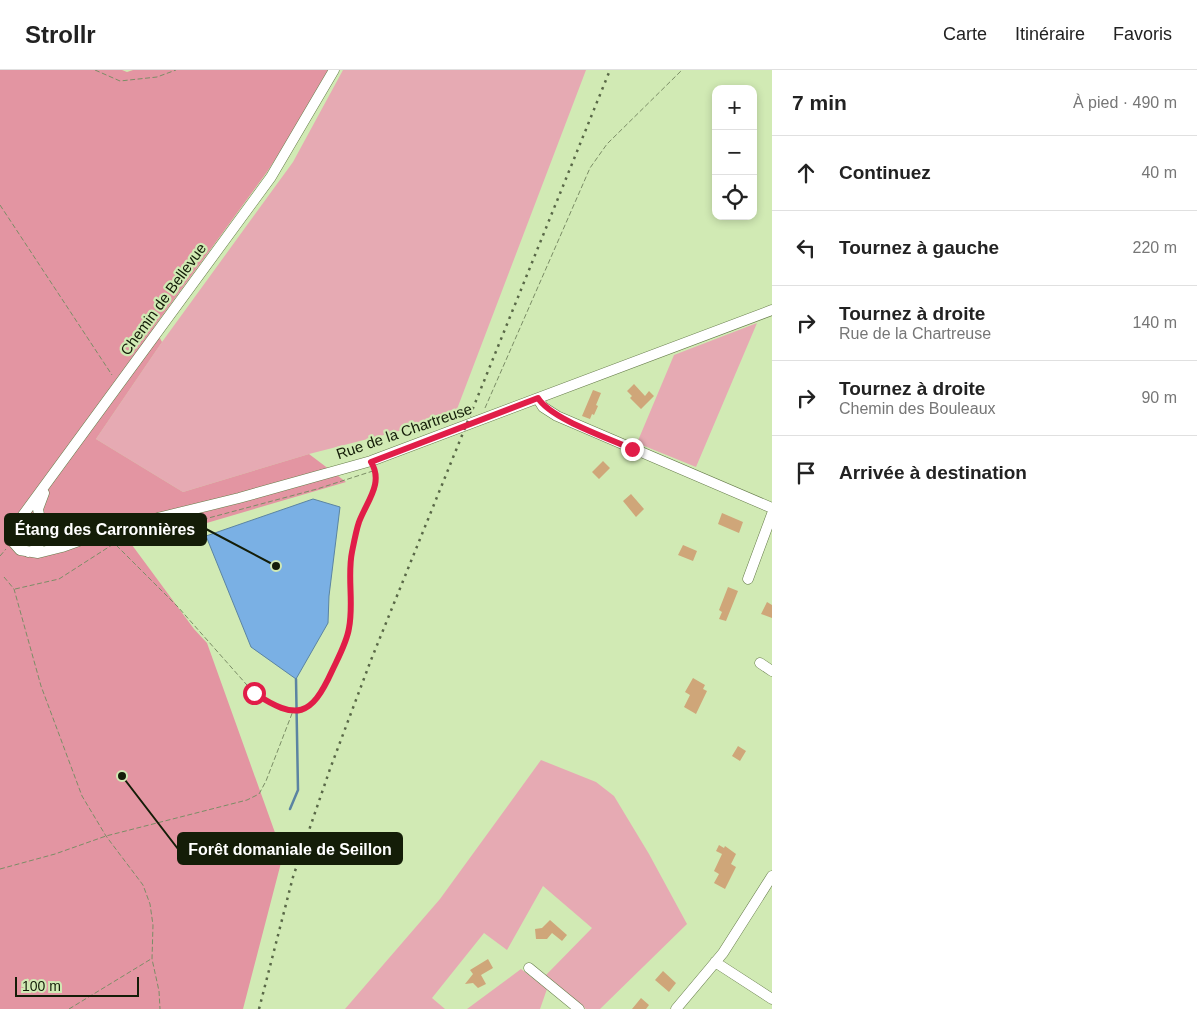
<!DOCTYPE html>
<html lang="fr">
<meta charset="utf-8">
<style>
:root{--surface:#fff;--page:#f6f6f6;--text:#222;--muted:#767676;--line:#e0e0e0}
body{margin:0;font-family:Arial,sans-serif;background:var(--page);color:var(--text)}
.controls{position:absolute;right:15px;top:15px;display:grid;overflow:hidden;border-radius:10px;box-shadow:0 2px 8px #0003}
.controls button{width:45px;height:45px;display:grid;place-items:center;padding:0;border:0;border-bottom:1px solid var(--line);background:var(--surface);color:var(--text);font:25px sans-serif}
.scale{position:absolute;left:15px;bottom:12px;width:124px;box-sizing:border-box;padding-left:5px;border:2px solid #141d08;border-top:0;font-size:14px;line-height:18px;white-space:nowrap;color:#141d08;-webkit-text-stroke:4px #d1eab4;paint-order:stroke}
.stop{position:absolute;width:15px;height:15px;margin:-11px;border:4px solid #e11d48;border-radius:50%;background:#fff}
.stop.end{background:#e11d48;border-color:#fff;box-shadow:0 1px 5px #0008}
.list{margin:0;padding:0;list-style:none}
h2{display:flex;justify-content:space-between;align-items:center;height:65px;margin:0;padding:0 20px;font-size:21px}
h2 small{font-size:16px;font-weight:400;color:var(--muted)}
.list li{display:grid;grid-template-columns:32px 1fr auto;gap:15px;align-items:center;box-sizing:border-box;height:75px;padding:0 20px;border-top:1px solid var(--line)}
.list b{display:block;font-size:19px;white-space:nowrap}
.list p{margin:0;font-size:16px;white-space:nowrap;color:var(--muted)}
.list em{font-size:16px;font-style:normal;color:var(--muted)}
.icon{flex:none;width:28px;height:28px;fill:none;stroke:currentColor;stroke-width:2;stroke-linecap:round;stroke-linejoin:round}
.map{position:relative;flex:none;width:772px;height:939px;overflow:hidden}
header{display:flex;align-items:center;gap:30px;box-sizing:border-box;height:70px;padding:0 25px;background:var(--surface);border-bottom:1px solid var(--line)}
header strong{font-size:24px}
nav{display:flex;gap:28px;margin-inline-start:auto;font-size:18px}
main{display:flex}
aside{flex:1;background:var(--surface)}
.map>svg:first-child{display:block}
.green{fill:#e6aab3}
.forest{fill:#e395a2}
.water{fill:#7ab0e4;stroke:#5b84a2}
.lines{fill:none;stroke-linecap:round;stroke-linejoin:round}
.stream{stroke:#5b84a2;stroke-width:2.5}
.building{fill:#cfa679}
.street-casing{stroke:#657b49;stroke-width:11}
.path{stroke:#7b8d66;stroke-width:1;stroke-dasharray:5 2.5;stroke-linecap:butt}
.street{stroke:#fff;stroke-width:10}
.rail{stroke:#596847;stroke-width:2.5;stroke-dasharray:2.5 5;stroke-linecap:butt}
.route{stroke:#e11d48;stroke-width:6}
.labels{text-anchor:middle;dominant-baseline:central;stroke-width:4.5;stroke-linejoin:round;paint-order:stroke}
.street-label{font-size:15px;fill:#141d08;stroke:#d1eab4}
.leader{fill:none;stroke:#141d08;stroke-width:2}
.callout-dot{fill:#141d08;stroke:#d1eab4;stroke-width:2}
.callout{fill:#141d08;stroke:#141d08;stroke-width:2}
.callout-label{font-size:16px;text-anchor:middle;font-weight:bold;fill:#fff}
</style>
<header>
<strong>Strollr</strong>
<nav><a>Carte</a><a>Itinéraire</a><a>Favoris</a></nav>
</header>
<main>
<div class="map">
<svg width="772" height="939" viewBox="0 0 772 939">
<rect width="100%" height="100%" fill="#d1eab4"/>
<!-- green -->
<path class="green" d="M343,0h243l-132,347 -145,37 -126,38 -87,-53 66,-97 131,-180z
M757,253l-61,144 -59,-24 37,-88z
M541,690l55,22 18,14 35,58 38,70 -87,85h-14l-40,-34 46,-47 -49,-42 -36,64 -23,-17 -52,65 13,11h-100l95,-110z
M521,899l26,20 -7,20h-73z"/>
<!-- forest -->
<path class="forest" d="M0,0h122l5,2 6,-2h195l-41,71 -20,31 -113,155 8,15 -66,97 87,53 126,-38 37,28 -214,63 62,84 13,14 76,212 -40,154h-243z"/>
<!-- water -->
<path class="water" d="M313,429l27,8 -11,89 -1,27 -32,56 -45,-32 -45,-111z"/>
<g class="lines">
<!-- stream -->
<path class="stream" d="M290,739l8,-19 -2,-111"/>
</g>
<!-- building -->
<path class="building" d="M634,314l11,12 4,-5 5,5 -13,13 -11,-11 2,-2 -5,-5z
M593,320l8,3 -5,12 2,1 -4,9 -2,-1 -2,5 -8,-3z
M603,391l7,7 -11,11 -7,-7z
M631,424l13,15 -8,8 -13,-16z
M722,443l21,9 -4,11 -21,-9z
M683,475l14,6 -4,10 -15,-6z
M728,517l10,4 -12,30 -7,-2 3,-7 -3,-2z
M767,532l5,3v13l-11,-4z
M693,608l12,7 -2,4 4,2 -11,23 -12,-7 6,-12 -5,-3z
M738,676l8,5 -6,10 -8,-5z
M719,775l5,3 1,-2 11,8 -5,10 5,3 -11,22 -11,-6 5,-9 -5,-3 8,-17 -6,-3z
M550,850l17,15 -5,6 -10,-8 -5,6h-11l-1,-10 7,-1z
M488,889l5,9 -12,7 5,9 -8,4 -5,-5 -8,1 8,-10 -3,-4z
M663,901l13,12 -7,9 -14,-12z
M641,928l8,7 -3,4h-14z"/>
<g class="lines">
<defs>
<path id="street" d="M538,329l5,8 14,9 215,92
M14,468c5,-9 12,-10 21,-12 14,8 20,16 38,14
M12,471l8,9 18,3 24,-6 47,-17 130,-32 132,-37 401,-151
M12,471v-9l6,-10 253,-345 63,-107
M28,482l7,-2 8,-12 -5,-29 6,-16
M748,509l24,-65
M760,593l12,8
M715,892l57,37
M529,898l50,41
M676,939l47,-56 49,-77"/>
</defs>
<!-- street casing -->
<use href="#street" class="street-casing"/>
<!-- path -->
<path class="path" d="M95,0l25,11 37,-4 19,-7
M0,135l112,170
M485,338l105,-240 17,-24 75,-74
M111,470l67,67 76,86 26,14 13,4 7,-1 9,-2 8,-9 20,-39 12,-31 1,-69 10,-39 15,-33v-19
M0,486l6,-7
M4,507l10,12 27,97 41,110 24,40 37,49 7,19 3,21 -1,34 7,32 1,18
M15,519l44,-10 56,-36 202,-54 59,-19
M0,799l55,-15 51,-18 141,-36 12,-6 7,-13 27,-70
M69,939l82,-50"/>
<!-- street -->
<use href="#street" class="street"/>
<!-- rail -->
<path class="rail" d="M259,939l34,-132 37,-108 41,-109 239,-590"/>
</g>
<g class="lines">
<!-- route -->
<path class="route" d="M254,623c43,28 57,24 78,-22 6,-13 15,-29 17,-43 5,-25 -2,-52 3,-76 2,-10 4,-21 7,-30 8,-21 25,-39 12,-60l167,-64c13,21 70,40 94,51"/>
</g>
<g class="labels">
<!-- street labels -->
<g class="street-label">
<text transform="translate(163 229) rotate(-54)">Chemin de Bellevue</text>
<text transform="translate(404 361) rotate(-19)">Rue de la Chartreuse</text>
</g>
</g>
<!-- callouts -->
<path class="leader" d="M276 496L206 459M122 706L178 779"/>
<g class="callout-dot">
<circle cx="276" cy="496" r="5"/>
<circle cx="122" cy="706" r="5"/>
</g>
<g class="callout">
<rect x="5" y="444" width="201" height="31" rx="5"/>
<rect x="178" y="763" width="224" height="31" rx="5"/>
</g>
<g class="callout-label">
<text x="105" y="465">Étang des Carronnières</text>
<text x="290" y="785">Forêt domaniale de Seillon</text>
</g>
</svg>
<div class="controls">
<button>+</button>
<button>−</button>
<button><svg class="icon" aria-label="locate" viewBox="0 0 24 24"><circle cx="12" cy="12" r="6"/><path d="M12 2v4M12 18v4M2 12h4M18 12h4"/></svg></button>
</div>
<div class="scale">100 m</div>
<div class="stop" style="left:254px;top:623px"></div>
<div class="stop end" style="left:632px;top:379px"></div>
</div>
<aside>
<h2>7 min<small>À pied · 490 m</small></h2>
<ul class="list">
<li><svg class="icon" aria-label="ahead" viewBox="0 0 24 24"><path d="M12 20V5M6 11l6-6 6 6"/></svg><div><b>Continuez</b></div><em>40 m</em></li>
<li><svg class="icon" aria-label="left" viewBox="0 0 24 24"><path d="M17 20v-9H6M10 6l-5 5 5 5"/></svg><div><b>Tournez à gauche</b></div><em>220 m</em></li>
<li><svg class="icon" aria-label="right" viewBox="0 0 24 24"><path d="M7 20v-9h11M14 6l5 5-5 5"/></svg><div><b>Tournez à droite</b><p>Rue de la Chartreuse</p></div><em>140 m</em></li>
<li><svg class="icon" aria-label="right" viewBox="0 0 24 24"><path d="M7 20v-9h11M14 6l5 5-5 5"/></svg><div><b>Tournez à droite</b><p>Chemin des Bouleaux</p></div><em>90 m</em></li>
<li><svg class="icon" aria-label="arrive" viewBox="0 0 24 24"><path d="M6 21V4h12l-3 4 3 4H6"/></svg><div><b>Arrivée à destination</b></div></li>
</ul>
</aside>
</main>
